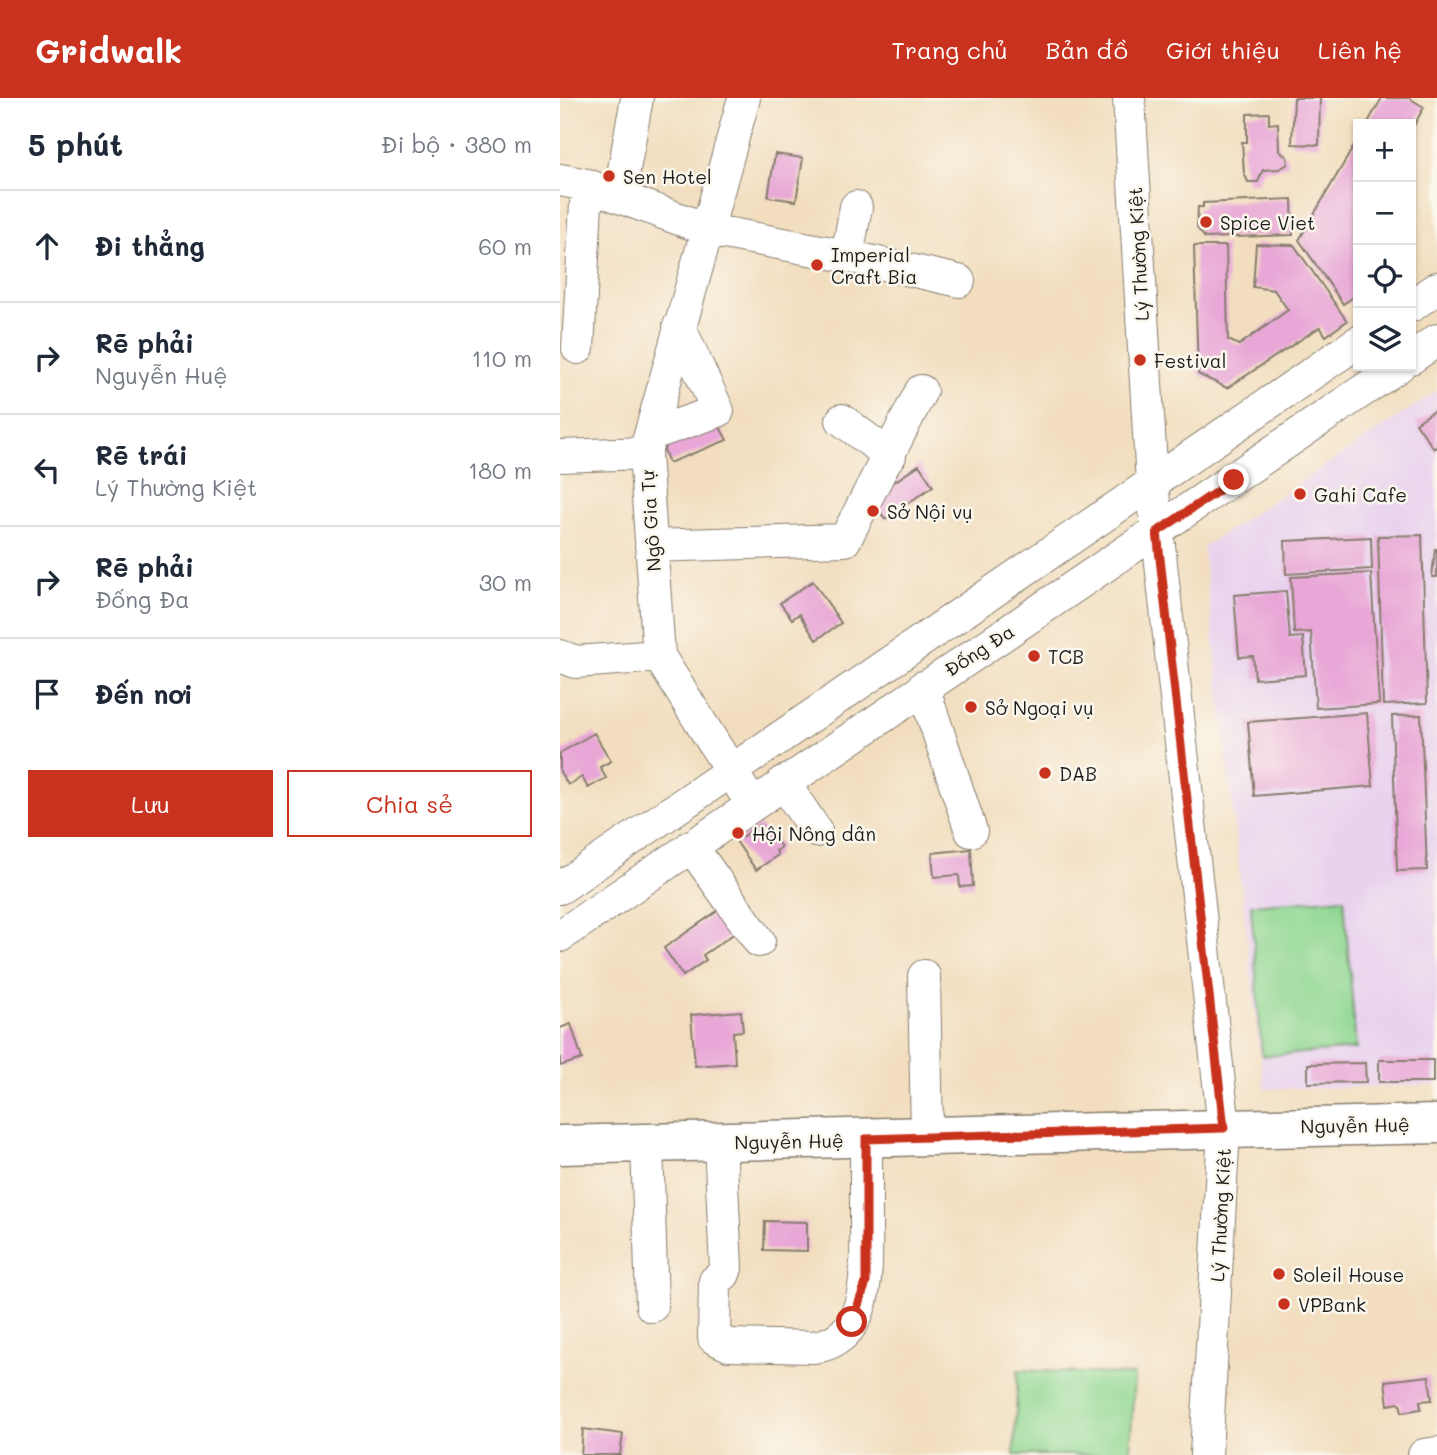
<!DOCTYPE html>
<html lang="vi">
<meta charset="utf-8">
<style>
:root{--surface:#fff;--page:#f6f6f7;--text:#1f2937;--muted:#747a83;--line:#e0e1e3;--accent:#c8321e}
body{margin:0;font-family:Mali,sans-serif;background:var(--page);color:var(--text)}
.controls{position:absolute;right:21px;top:21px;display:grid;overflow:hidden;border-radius:0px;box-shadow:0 2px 5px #0004}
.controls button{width:63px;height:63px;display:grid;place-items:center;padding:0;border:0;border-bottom:2px solid var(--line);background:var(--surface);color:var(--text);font:35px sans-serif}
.stop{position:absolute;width:21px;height:21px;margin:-16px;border:5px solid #c8321e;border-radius:50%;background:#fff}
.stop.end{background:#c8321e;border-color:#fff;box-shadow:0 2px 7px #0008}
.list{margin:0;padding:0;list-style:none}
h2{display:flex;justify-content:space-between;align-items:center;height:91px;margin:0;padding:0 28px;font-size:30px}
h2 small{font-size:23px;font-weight:400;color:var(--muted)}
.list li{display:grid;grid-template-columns:46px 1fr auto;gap:21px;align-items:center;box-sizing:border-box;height:112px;padding:0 28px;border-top:2px solid var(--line)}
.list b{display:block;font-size:26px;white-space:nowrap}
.list p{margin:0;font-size:23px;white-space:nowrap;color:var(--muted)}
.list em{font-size:23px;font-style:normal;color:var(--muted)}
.actions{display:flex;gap:14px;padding:21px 28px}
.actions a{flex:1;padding:16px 0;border:2px solid var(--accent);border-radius:0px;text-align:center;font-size:24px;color:var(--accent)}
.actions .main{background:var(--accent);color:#fff}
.icon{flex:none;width:38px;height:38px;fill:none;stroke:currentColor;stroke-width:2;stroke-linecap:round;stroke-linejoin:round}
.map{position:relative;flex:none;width:877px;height:1357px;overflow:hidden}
header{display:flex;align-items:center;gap:42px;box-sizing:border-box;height:98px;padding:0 35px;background:var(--accent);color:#fff}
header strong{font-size:33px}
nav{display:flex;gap:38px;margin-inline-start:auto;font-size:24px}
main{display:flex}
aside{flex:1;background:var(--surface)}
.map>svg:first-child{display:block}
.built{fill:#e8d2ee}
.green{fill:#8fd792;stroke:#567a57;stroke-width:2}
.building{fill:#e8a7d7}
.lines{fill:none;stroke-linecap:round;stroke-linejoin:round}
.minor-casing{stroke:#877d6e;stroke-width:34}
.major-casing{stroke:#877d6e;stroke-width:41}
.minor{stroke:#fff;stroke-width:32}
.major{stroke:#fff;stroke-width:38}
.route{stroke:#c8321e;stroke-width:9}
.poi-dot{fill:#c8321e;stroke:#fbf7ec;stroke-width:2.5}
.labels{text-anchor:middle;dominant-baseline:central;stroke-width:5;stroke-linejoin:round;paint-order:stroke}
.poi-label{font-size:19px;fill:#1c1c1c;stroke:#fbf7ec;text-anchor:start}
.street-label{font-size:19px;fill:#1c1c1c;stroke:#fbf7ec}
</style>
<header>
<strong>Gridwalk</strong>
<nav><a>Trang chủ</a><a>Bản đồ</a><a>Giới thiệu</a><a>Liên hệ</a></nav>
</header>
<main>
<aside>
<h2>5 phút<small>Đi bộ · 380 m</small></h2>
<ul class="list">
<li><svg class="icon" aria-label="ahead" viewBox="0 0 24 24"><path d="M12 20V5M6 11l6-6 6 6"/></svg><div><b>Đi thẳng</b></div><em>60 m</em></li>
<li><svg class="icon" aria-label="right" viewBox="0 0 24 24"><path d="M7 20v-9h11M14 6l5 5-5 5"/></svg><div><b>Rẽ phải</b><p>Nguyễn Huệ</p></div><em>110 m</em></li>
<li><svg class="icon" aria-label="left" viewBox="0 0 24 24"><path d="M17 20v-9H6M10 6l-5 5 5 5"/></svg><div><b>Rẽ trái</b><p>Lý Thường Kiệt</p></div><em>180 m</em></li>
<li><svg class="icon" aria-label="right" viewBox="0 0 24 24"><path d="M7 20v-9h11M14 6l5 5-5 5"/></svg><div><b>Rẽ phải</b><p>Đống Đa</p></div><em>30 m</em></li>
<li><svg class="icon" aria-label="arrive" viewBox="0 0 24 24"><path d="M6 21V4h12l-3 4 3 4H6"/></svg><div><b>Đến nơi</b></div></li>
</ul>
<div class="actions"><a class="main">Lưu</a><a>Chia sẻ</a></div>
</aside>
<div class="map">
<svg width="877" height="1357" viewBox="0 0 877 1357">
<rect width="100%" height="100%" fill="#fbf7ec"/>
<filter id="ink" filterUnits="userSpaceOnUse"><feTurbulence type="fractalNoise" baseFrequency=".0143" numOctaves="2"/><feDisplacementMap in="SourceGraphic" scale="14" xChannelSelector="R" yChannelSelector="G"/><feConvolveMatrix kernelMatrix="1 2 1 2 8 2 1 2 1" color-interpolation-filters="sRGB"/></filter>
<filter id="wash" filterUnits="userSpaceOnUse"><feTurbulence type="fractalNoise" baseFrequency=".00686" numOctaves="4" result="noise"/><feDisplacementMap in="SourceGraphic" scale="28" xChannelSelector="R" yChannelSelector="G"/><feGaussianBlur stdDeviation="1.57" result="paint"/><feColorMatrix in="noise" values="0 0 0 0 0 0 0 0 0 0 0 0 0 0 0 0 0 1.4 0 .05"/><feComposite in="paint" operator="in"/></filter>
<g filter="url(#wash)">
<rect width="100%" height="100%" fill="#f2debf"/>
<!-- built -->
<path class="built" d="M877,293v694l-173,4 -61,-542z"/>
<!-- green -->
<path class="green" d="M784,800l12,151 -94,7 -11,-151z
M458,1272l116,5 -4,80h-116z"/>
<g id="blocks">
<!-- building -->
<path class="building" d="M734,0h26l-1,47 -27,-1z
M822,0h27l15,9 -13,24v-7h-44z
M709,15v11l9,-1 1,27 8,7 1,7 -9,5 -16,1 -5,12h-10l-4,-9 -2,-31h5v-28z
M798,41v93l-3,6 3,5v51l-15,10 -44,-64z
M215,56l28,4 -7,43 -28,-4z
M732,101l1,36 -88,3 -8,-10 1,-21h5v-4z
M696,146l38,1 53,76 -21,15 -6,-9 -93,61 -29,-14 -4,-128h32l2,94 11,5 49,-35 -14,-20 -21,-3z
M877,311v37l-3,3 -18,-26z
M155,320l12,22 -58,23 -5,-13 2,-12z
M359,367l14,21 -48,33 -14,-21z
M862,437l5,168 -44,2 -5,-169z
M811,439l1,32 -86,5 -1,-33z
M875,451h2v28h-5z
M811,475l8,131 -63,4 -5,-76 -17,1 -3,-56z
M253,483l28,42 -25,17 -17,-26 -7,5 -12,-16z
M726,493l4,47 13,-1 3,38 -51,4 -2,-23 -14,1 -5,-62z
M807,615l6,73 -119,10 -6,-74z
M861,617l6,155 -30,1 -5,-155z
M34,635l17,28 -11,6 6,11 -18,10 -6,-11 -14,8 -8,-13v-19z
M200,727l6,7 3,-2 12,17 -5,4 2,4 -22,15 -20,-29z
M411,751l2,37 -13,1 -1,-12 -25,2 -2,-24z
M159,812l16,23 -32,22 3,5 -23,16 -19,-28z
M181,913l2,20 -10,1 2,31 -40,3 -4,-51z
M11,926l11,35 -22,7v-38z
M819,962h54v22h-54z
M805,965l1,19 -58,1v-19z
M205,1123l42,1v29l-43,-1z
M869,1278l3,24 -12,1 1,8 -19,3 -2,-9 -12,2 -3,-24z
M23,1331l40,5 -3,21h-39z"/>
</g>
</g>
<g filter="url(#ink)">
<use href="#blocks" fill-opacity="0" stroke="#877d6e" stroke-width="2"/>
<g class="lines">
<defs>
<path id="minor" d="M569,0l23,385 72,645 -18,327
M0,82l27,5 122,45 138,26 112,25
M59,99l18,-99
M287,158l9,-49
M851,208l26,-18
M18,250l9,-163
M851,260l26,-18
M282,322l48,36
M92,336l66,-23 -39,-85
M0,358l85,-3
M91,448l194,-6 76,-149
M0,558l16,6 83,-6
M363,589l48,144
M223,684l33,49
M183,692l-84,-134 -14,-203 99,-355
M131,748l68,95
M0,790l798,-546
M0,838l839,-570
M364,878l3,160
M160,1044l6,126 -2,6 -9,7 -1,57 15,7 84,2c60,-7 53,-82 53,-126 0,-28 0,-55 0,-82
M87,1045l5,163
M864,1357l13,-2"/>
<path id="major" d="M0,1047l877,-21"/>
</defs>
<!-- minor casing -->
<use href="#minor" class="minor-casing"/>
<!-- major casing -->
<use href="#major" class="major-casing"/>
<!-- minor -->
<use href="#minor" class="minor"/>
<!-- major -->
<use href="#major" class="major"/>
</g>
</g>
<g class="lines" filter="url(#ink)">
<!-- route -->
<path class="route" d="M292,1224l14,-39v-144l358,-11 -67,-596 77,-52"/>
</g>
<!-- markers -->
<g class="poi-dot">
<circle cx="49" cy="78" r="7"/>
<circle cx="646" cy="124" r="7"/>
<circle cx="257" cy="167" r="7"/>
<circle cx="580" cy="262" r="7"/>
<circle cx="740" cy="396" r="7"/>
<circle cx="313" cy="413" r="7"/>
<circle cx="474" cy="558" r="7"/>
<circle cx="411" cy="609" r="7"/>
<circle cx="485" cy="675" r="7"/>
<circle cx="178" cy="735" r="7"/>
<circle cx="719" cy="1176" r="7"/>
<circle cx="724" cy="1206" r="7"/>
</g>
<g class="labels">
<!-- poi labels -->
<g class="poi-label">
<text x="63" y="78">Sen Hotel</text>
<text x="660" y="124">Spice Viet</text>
<text x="271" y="156">Imperial<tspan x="271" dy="22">Craft Bia</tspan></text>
<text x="594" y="262">Festival</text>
<text x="754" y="396">Gahi Cafe</text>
<text x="327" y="413">Sở Nội vụ</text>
<text x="488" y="558">TCB</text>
<text x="425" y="609">Sở Ngoại vụ</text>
<text x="499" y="675">DAB</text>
<text x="192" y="735">Hội Nông dân</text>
<text x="733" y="1176">Soleil House</text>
<text x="738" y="1206">VPBank</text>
</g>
<!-- street labels -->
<g class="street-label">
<text transform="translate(578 156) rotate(-93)">Lý Thường Kiệt</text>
<text transform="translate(90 423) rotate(-94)">Ngô Gia Tự</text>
<text transform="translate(419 552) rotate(-33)">Đống Đa</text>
<text transform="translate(795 1027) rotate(-1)">Nguyễn Huệ</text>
<text transform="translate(229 1043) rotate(-1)">Nguyễn Huệ</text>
<text transform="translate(660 1117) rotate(-87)">Lý Thường Kiệt</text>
</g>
</g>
</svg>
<div class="controls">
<button>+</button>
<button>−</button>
<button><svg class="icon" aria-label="locate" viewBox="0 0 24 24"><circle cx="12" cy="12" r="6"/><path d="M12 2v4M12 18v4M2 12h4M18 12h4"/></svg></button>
<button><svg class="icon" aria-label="layers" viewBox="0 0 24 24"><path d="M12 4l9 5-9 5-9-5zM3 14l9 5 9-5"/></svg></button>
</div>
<div class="stop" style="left:292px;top:1224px"></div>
<div class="stop end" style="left:674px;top:382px"></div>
</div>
</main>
